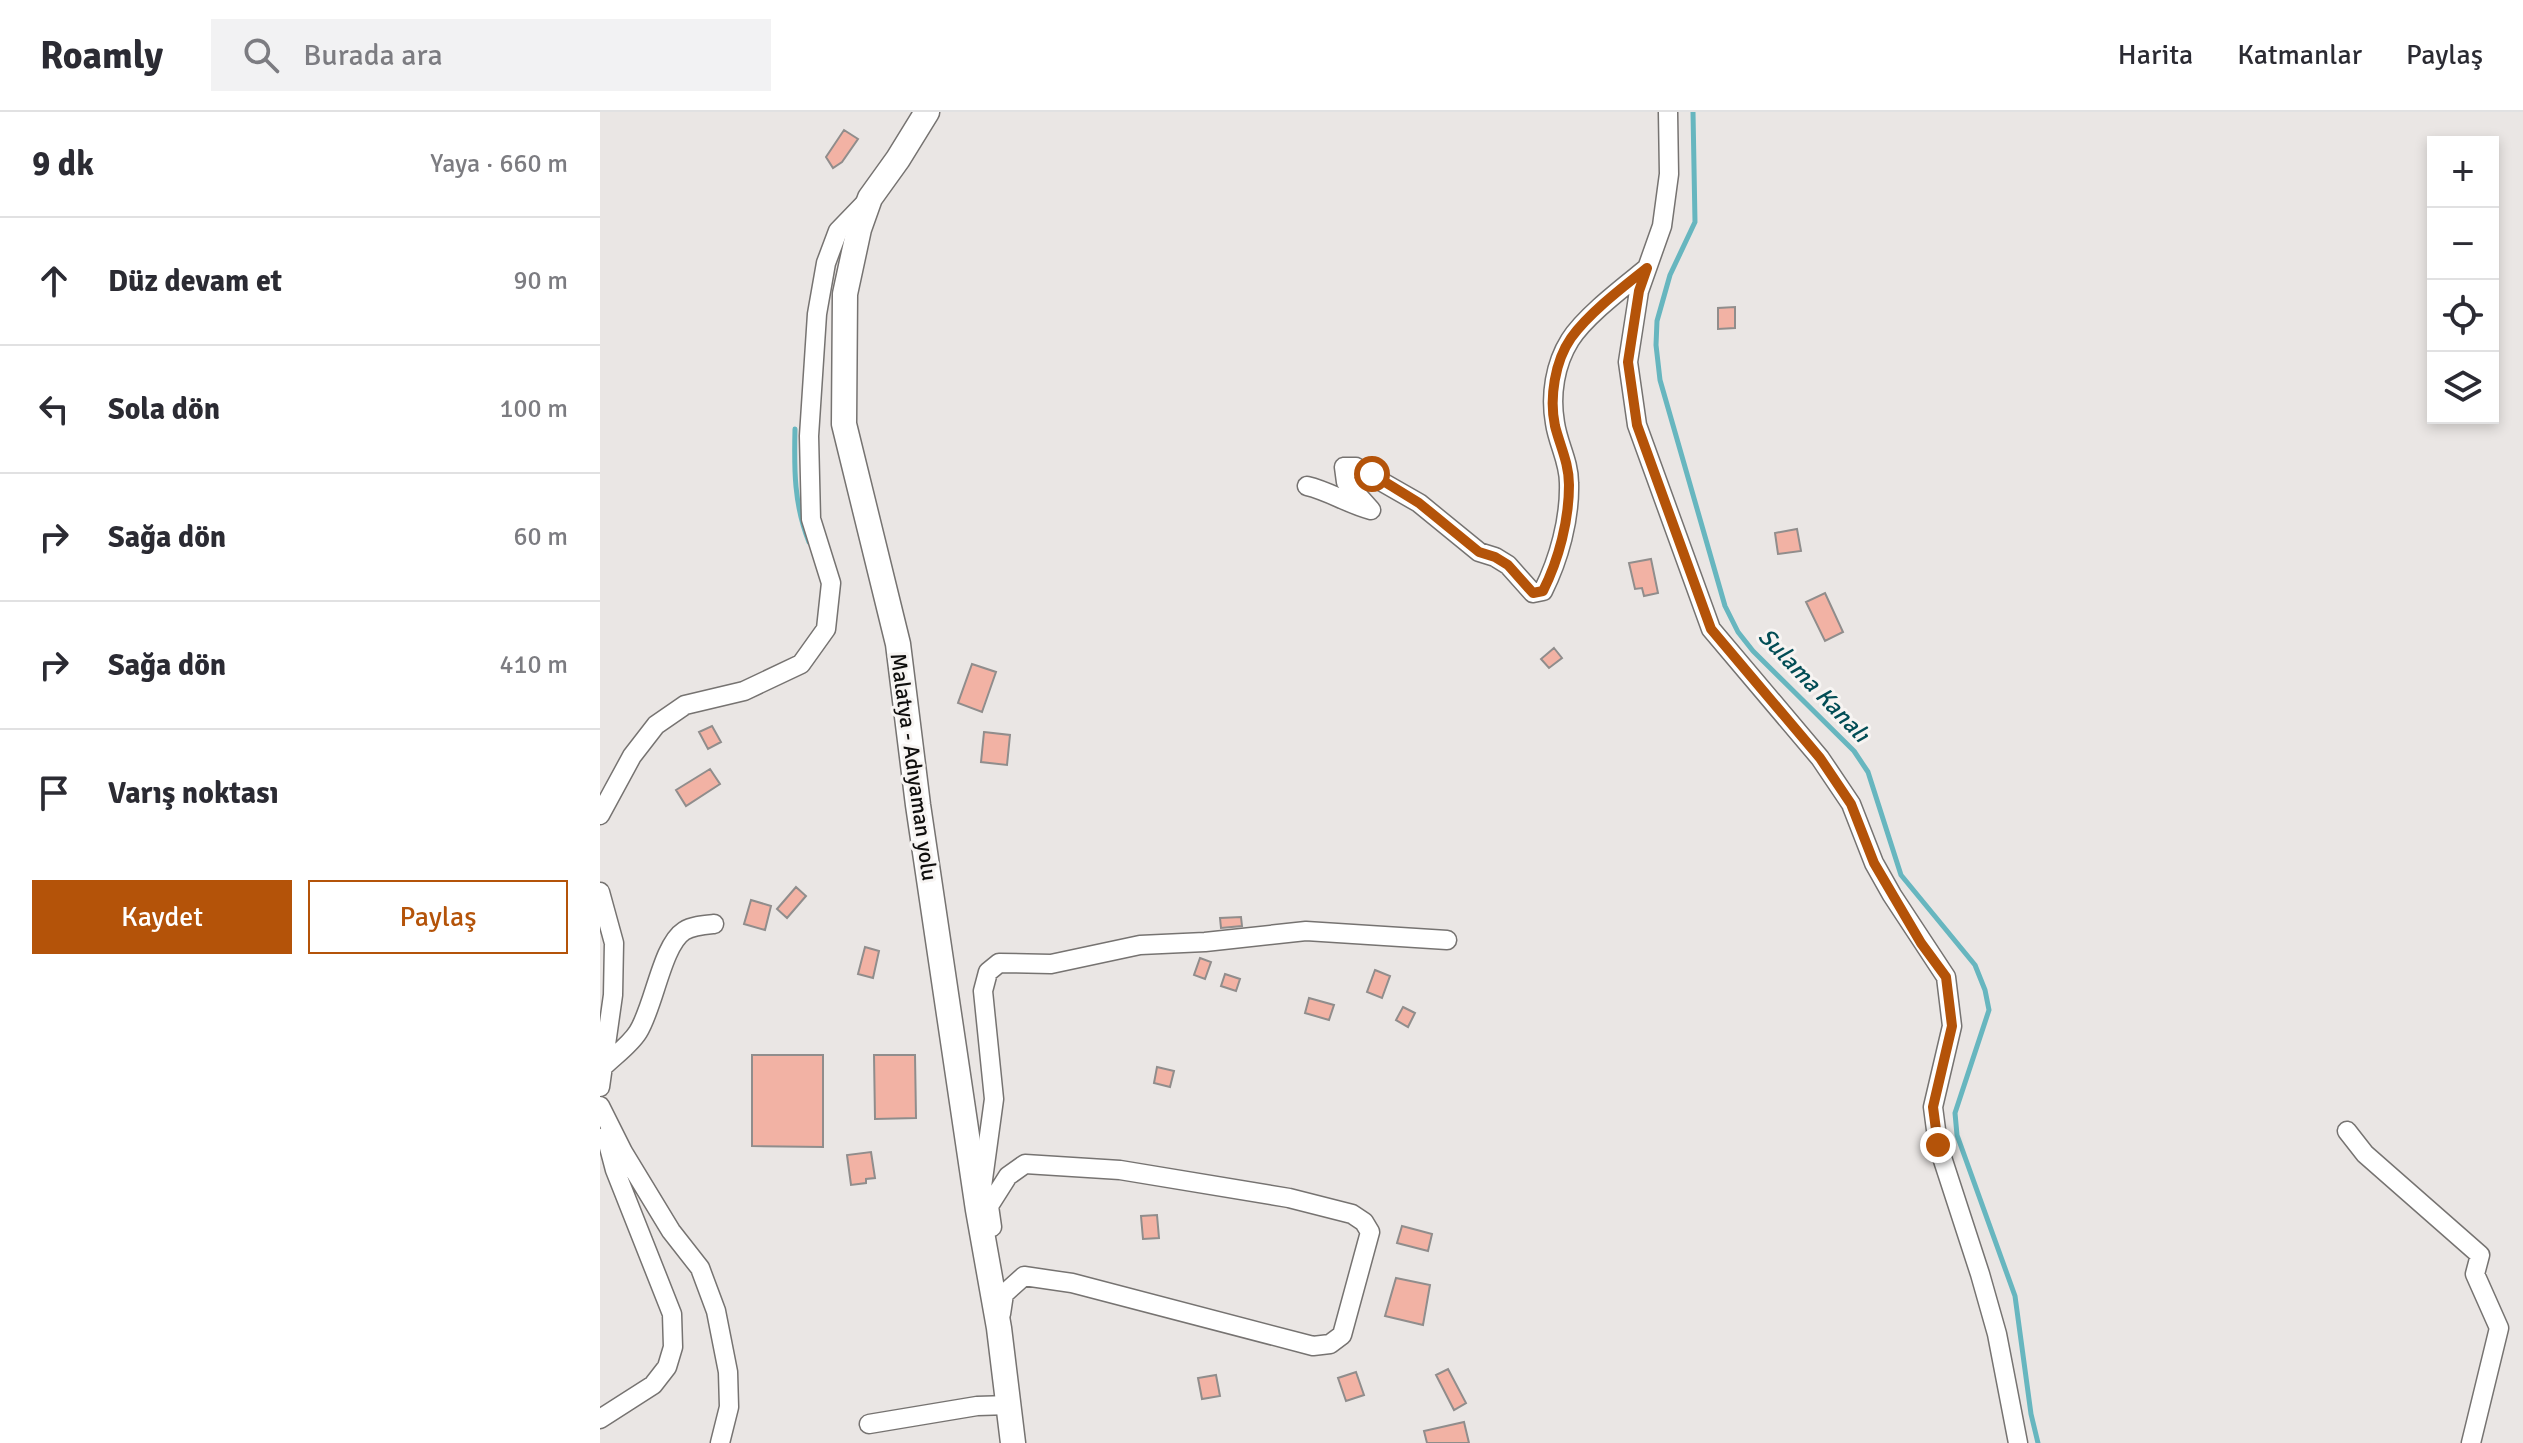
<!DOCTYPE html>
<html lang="tr">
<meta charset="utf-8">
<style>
:root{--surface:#fff;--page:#f2f2f3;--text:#2b2b33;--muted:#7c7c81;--line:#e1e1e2;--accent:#b45309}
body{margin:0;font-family:Signika,sans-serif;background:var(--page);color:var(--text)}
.controls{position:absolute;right:24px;top:24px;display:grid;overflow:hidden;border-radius:0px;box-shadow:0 4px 12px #0003}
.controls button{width:72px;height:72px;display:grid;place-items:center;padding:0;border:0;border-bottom:2px solid var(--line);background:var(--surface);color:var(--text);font:40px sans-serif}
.stop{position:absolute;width:24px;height:24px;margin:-18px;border:6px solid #b45309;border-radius:50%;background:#fff}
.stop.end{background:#b45309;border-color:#fff;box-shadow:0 2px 8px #0008}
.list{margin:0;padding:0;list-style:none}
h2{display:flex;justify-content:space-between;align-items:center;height:104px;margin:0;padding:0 32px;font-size:34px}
h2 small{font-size:26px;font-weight:400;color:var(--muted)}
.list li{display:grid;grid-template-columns:52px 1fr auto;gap:24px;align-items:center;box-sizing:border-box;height:128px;padding:0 32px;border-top:2px solid var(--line)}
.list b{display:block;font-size:30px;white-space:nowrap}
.list em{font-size:26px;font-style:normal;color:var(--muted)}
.actions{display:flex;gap:16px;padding:24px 32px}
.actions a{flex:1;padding:18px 0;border:2px solid var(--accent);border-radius:0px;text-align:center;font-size:28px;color:var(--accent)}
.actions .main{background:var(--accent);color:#fff}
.icon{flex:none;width:44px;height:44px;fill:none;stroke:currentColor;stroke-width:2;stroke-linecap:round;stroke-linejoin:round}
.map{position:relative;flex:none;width:1923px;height:1331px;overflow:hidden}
header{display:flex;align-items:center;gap:48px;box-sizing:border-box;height:112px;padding:0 40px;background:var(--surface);border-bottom:2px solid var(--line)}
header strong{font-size:38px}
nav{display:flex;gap:44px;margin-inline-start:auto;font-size:28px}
.search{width:560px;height:72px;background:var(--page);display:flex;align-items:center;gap:20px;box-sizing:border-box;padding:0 28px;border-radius:0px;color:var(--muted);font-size:30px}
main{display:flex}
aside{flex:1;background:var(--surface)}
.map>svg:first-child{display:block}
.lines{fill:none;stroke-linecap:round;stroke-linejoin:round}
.stream{stroke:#67b6bf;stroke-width:5}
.building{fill:#f2b2a4;stroke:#908d8c;stroke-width:2}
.minor-casing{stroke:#767371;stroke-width:21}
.major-casing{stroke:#767371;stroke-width:27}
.minor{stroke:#fff;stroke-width:18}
.major{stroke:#fff;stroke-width:24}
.route{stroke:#b45309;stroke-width:10}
.labels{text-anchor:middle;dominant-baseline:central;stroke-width:6;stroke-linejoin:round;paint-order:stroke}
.street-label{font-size:22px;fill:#0f0e0d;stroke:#f7f4f2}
.water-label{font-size:24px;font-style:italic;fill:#024d55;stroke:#f7f4f2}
</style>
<header>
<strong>Roamly</strong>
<div class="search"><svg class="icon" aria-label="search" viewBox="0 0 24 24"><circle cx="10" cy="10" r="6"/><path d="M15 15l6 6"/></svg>Burada ara</div>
<nav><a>Harita</a><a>Katmanlar</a><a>Paylaş</a></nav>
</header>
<main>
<aside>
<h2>9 dk<small>Yaya · 660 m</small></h2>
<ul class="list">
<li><svg class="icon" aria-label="ahead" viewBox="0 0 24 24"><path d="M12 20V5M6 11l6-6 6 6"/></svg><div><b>Düz devam et</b></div><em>90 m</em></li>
<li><svg class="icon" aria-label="left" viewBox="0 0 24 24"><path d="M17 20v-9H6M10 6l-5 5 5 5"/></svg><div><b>Sola dön</b></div><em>100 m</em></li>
<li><svg class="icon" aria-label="right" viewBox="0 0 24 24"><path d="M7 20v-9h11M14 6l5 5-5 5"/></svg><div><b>Sağa dön</b></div><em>60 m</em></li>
<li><svg class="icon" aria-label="right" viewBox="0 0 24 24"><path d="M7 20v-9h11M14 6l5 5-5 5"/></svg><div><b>Sağa dön</b></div><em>410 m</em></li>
<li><svg class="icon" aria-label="arrive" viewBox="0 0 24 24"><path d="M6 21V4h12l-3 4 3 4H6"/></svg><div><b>Varış noktası</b></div></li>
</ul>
<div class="actions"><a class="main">Kaydet</a><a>Paylaş</a></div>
</aside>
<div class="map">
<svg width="1923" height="1331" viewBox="0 0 1923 1331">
<rect width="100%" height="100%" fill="#eae6e4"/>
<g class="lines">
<!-- stream -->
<path class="stream" d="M1093,0l2,110 -25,53 -13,46 -1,24 4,35 65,226 13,26 15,19 101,100 14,21 33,103 74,90 10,25 4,20 -34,103 2,22 58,161 16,118 7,29
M195,317c-1,40 -1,76 14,113"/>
</g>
<!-- building -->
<path class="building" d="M244,18l14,9 -16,23 -9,6 -7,-11z
M1135,195v21l-17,1v-21z
M1197,417l4,22 -23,3 -3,-21z
M1051,447l7,34 -14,3 -2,-8 -7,1 -6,-26z
M1225,481l18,39 -18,9 -19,-39z
M954,536l8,10 -13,10 -8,-9z
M372,552l24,8 -14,40 -24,-9z
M112,614l9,16 -13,7 -9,-17z
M384,620l26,3 -3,30 -26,-3z
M110,657l10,15 -34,22 -10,-16z
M196,775l10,9 -19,22 -10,-9z
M151,788l20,6 -6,24 -21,-6z
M641,805l1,9 -21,2 -1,-10z
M265,835l14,4 -6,27 -15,-4z
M600,846l11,4 -6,17 -11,-4z
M775,858l15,6 -8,22 -15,-6z
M625,862l15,5 -4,12 -15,-5z
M709,886l25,7 -5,15 -24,-7z
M803,895l12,6 -7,14 -12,-7z
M152,943h71v92l-71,-1z
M274,943h41l1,63 -41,1z
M557,955l17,4 -4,16 -16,-4z
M271,1040l4,26 -9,1v4l-15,2 -4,-30z
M557,1103l2,23 -16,1 -2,-23z
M802,1114l30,8 -4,17 -31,-8z
M796,1166l34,7 -7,40 -38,-9z
M848,1257l18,34 -12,7 -18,-35z
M756,1260l8,23 -18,6 -8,-23z
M616,1263l4,21 -18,3 -4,-21z
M864,1310l5,21h-42l-3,-12z"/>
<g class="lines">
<defs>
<path id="minor" d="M1068,0l1,62 -7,52 -23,65 -11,71 9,63 74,204 109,129 31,46 23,59 18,32 54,82 6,49 -19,81 5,38 42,129 17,60 21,109
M707,374c22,5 41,18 64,24l-25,-28 -2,-15h12l63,36 60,49 16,5 13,8 25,28 10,-2c16,-32 27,-72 26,-108 0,-22 -11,-39 -14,-60 -5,-28 0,-59 15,-83 15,-24 55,-54 77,-72
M0,703l32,-59 24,-31 29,-20 59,-14 57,-27 25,-35 5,-46 -20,-64 -2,-83 8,-122 9,-51 12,-32 27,-28
M0,780l14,51 -1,52 -13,92
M3,955c11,-11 27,-22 35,-35 16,-25 24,-87 46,-101 8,-5 20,-6 30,-7
M0,994l23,46 48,79 29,37 16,43 12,61 1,35 -9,36
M1747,1019l18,23 115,101 -5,19 24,54 -28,115
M381,1082l13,-95 -11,-108 5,-19 11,-9 52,1 89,-19 65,-3 101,-11 141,9
M392,1115l-3,-21 19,-30 17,-12 95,6 169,28 63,16 12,8 6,10 -28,103 -12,9 -17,2 -241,-63 -48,-7 -20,18 -3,20
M0,1307l53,-34 14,-18 6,-20 -1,-33 -57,-144 -9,-34
M269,1312l108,-18 33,-1"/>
<path id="major" d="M327,0l-29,47 -28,39 -11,31 -14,65 -1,130 54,220 20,161 60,405 21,118 14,115"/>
</defs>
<!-- minor casing -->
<use href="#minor" class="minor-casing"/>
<!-- major casing -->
<use href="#major" class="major-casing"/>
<!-- minor -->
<use href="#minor" class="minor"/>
<!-- major -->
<use href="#major" class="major"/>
</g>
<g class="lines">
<!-- route -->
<path class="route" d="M772,362l47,29 60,49 16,5 13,8 25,28 10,-2c16,-32 26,-71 26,-106 0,-22 -9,-39 -14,-59 -6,-28 0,-65 16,-88 18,-25 52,-51 76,-70l-8,23 -11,71 9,63 74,204 109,129 31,46 23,59 47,80 25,34 6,49 -19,81 5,38"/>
</g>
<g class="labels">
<!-- street labels -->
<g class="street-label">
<text transform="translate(314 655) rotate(82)">Malatya - Adıyaman yolu</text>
</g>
<!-- water labels -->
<g class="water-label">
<text transform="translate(1214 573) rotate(46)">Sulama Kanalı</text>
</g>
</g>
</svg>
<div class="controls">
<button>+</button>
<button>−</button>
<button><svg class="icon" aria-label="locate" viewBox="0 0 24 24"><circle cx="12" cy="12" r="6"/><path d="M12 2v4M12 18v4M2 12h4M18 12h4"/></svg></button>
<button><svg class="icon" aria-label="layers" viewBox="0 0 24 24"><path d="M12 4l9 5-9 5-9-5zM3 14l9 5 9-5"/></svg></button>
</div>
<div class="stop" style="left:772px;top:362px"></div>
<div class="stop end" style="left:1338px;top:1033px"></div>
</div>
</main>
